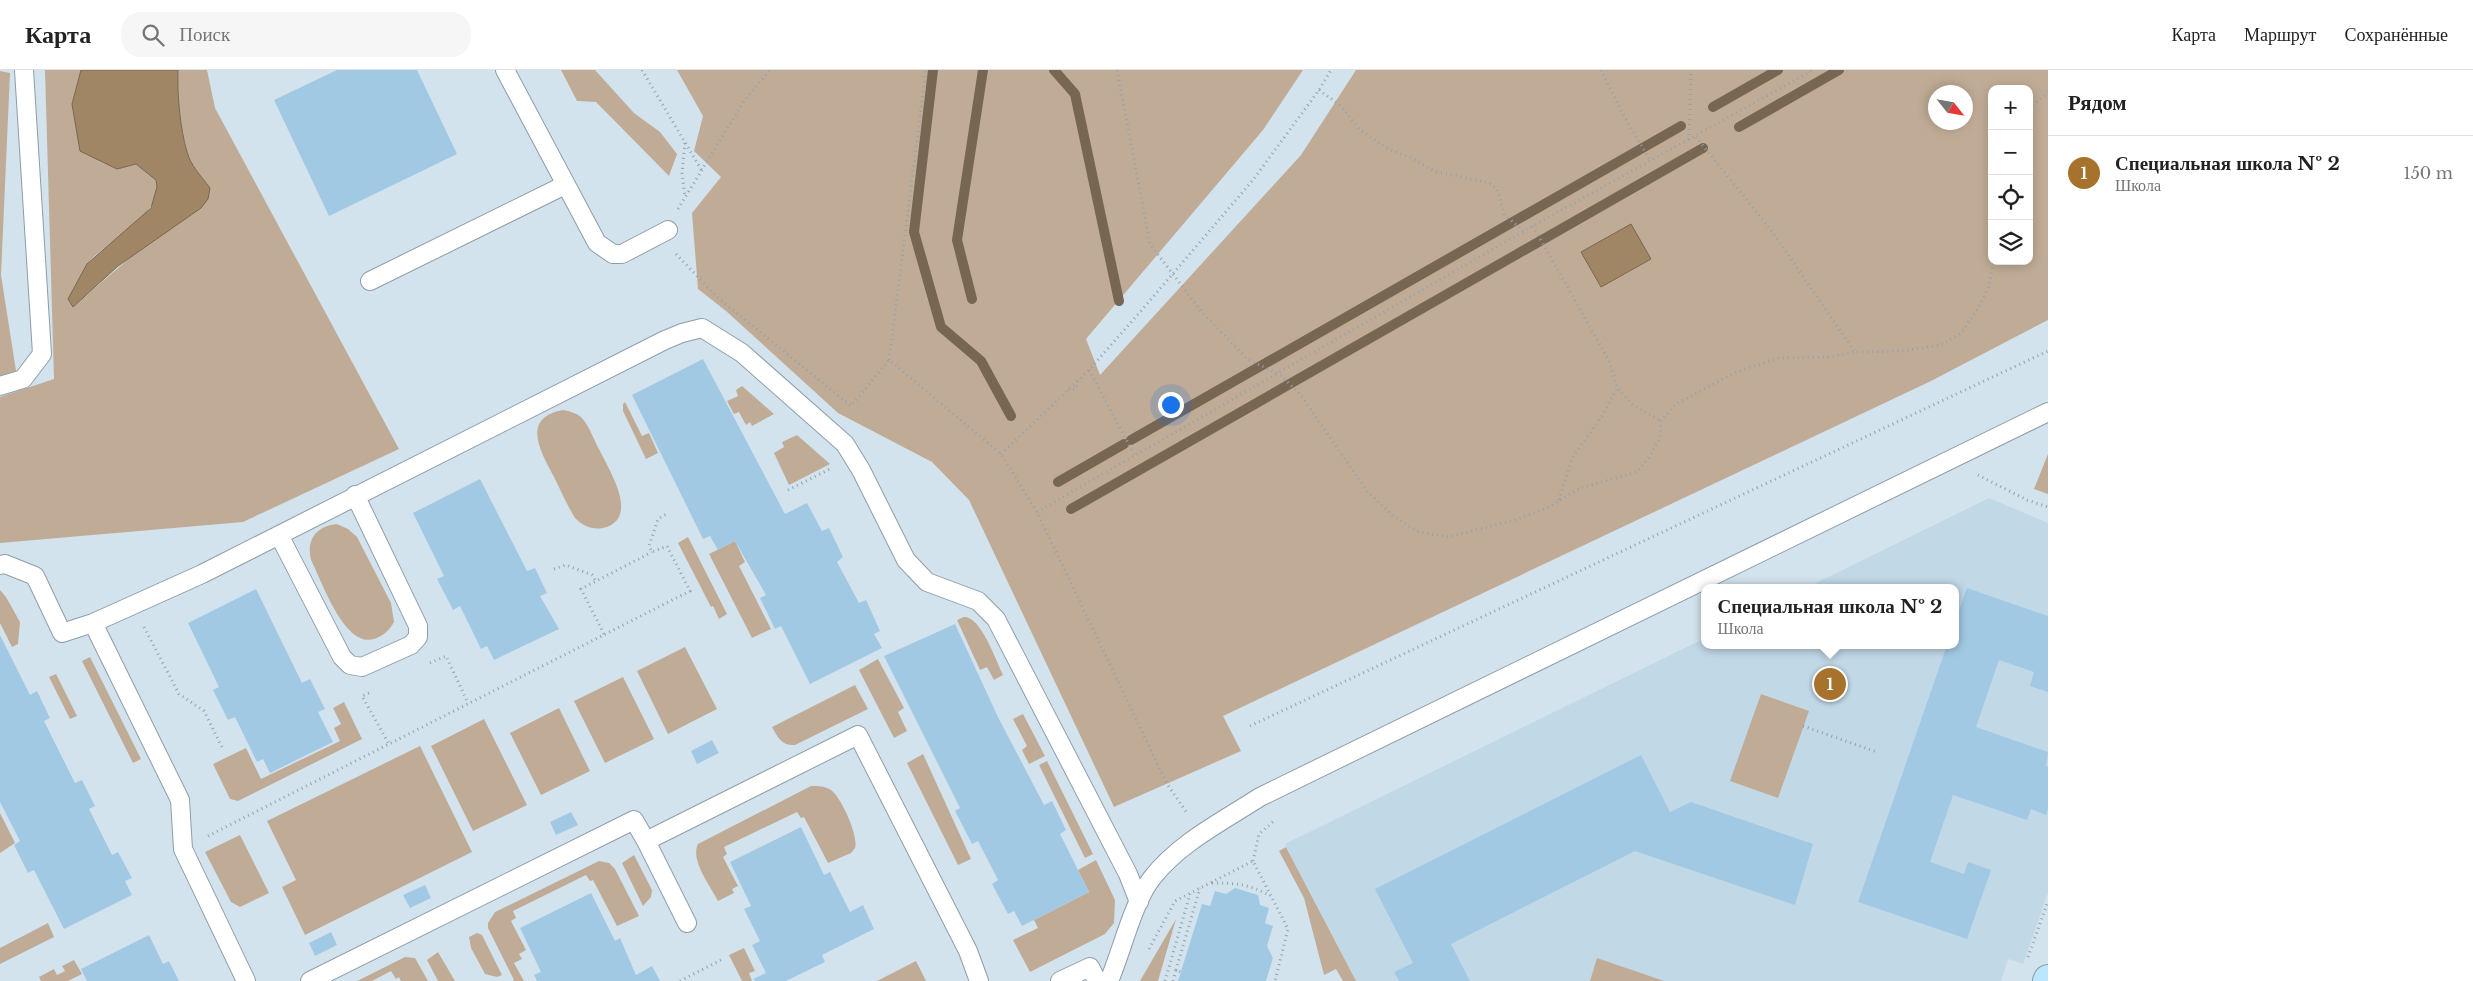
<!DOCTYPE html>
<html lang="ru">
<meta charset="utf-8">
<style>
:root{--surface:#fff;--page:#f6f6f6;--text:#222;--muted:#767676;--line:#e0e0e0;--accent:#a7722b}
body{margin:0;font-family:"Libre Baskerville",serif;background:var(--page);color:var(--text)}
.controls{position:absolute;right:15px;top:15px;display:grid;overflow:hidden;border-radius:10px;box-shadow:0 2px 12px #0003}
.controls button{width:45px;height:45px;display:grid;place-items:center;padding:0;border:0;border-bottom:1px solid var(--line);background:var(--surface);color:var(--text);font:25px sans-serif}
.compass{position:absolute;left:1928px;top:15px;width:45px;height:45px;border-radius:50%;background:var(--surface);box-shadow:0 2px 12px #0003;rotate:121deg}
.you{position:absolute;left:1170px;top:334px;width:18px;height:18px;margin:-12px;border:4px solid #fff;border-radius:50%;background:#1a73e8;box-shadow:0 0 0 8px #1a73e833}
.badge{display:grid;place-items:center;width:32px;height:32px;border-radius:50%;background:var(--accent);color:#fff;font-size:16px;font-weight:700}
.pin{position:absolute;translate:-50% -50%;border:2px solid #fff;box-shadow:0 1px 5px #0006}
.popup{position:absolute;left:1701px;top:514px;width:258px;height:65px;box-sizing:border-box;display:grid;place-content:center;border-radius:10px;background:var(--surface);filter:drop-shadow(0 1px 4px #0005);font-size:16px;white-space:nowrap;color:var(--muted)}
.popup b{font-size:19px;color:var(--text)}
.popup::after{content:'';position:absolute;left:50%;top:100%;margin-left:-10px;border:10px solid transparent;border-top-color:var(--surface)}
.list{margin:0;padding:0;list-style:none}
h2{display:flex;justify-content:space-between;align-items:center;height:65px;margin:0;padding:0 20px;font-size:21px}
h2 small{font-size:16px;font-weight:400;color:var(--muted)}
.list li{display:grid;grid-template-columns:32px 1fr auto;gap:15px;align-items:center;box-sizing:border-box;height:75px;padding:0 20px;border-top:1px solid var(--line)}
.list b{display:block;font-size:19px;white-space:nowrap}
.list p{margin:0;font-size:16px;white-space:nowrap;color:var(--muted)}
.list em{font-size:16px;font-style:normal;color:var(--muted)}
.icon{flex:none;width:28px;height:28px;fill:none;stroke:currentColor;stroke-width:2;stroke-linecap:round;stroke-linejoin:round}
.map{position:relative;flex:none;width:2048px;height:911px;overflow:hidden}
header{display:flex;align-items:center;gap:30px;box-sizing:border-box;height:70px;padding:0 25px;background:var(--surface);border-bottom:1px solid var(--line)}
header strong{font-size:24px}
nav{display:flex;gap:28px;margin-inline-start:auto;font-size:18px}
.search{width:350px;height:45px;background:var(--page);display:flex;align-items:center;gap:12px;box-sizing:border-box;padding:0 18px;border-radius:20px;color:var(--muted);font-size:19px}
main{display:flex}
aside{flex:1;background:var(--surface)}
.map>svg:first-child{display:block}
.built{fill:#c1d8e7}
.green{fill:#c0ac96;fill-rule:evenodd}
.water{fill:#a18666;stroke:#776651}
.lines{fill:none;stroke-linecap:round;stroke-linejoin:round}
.stream{stroke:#776651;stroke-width:10}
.building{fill:#a2c9e4}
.lane-casing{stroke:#8e9da7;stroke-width:20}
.secondary-casing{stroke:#8e9da7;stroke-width:30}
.path{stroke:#94a1aa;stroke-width:3;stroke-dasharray:1 4;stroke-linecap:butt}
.lane{stroke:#fff;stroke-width:18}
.secondary{stroke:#bae7fd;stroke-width:28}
</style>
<header>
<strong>Карта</strong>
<div class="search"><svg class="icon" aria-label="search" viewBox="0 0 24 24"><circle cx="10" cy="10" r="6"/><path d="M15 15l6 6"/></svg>Поиск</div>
<nav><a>Карта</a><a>Маршрут</a><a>Сохранённые</a></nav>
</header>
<main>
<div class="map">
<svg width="2048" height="911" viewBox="0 0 2048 911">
<rect width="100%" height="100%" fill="#d3e3ee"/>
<!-- built -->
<path class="built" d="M1989,428l59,25v370l-25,71 -15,-5 -7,22h-645l-71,-137 420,-206v7h250v-57h-149z"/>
<!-- green -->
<path class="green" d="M45,0h36l-9,34 45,65 18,-5c7,5 18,9 21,17 11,31 -52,62 -68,82 -7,8 -11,33 -15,44l137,-119c-9,-12 -19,-22 -23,-36 -7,-24 -10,-58 -9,-82h29l8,38 184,341 -156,73 -243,21v-146l54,-18z
M561,0h34l39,43 26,19 17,22 -8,22 -73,-74 -19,-1z
M677,0h626l-40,60 -177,209 14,36 201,-220 55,-85h692v250l-117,61 -708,335 18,35 -127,56 -145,-307 -37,-38 -94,-49 -112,-102 -28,-22 -6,-76 29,-36 -27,-26 9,-35zM1992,19h37v172h-37zM1936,22h30v30h-30z
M0,1l10,2 -9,202 15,96 -16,5z
M742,316l32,28 -22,12 -2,-4 -4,3 -7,-13 -5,2 -7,-13 11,-5 -2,-6z
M625,332l17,34 7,-3 9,20 -12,6 -23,-48v-7z
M563,340c7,1 13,3 18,7 9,9 13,24 19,34 9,19 41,68 3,77 -11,2 -20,-2 -28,-10 -8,-13 -14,-27 -21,-41 -13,-25 -34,-59 9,-67z
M797,365l33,29 -41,21 -15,-32 10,-6 -2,-5z
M2048,384v40l-14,-5z
M337,454l11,5 9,8 34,66 3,19c-5,9 -11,14 -20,17 -30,9 -52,-58 -63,-79 -5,-20 5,-34 26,-36z
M688,467l39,77 -8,5 -6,-13 -2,1 -33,-64z
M735,471l10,21 -6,4 32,63 -19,9 -43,-84z
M0,520l6,7 14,25 -2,22 -6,3 -12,-24z
M964,547c17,-1 32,44 39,58l-9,5 -7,-13 -7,3 -23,-50z
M685,577l32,62 -49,25 -31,-63z
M90,587l51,102 -8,4 -51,-102z
M878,589l26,49 -6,4 9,19 -13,7 -35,-68z
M56,604l21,42 -7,3 -21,-42z
M623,607l31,62 -49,24 -31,-62z
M855,615l13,24 -73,36c-13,1 -17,-7 -23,-18z
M1761,624l48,17 -31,87 -48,-17z
M344,632l18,37 -124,62 -8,-2 -17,-35 33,-16 15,31 79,-38 -6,-13 7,-4 -8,-16z
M559,638l31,63 -49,24 -31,-62z
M1023,644l22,42 -16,8 -7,-14 5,-4 -14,-27z
M484,649l43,86 -54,26 -42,-85z
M420,676l52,106 -167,83 -23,-48 14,-7 -29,-59z
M923,684l48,105 -13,6 -51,-102z
M1047,691l46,93 -8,4 -46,-93z
M811,716c7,0 14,0 20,4 10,7 28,46 24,58l-4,5 -23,10 -24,-46 -3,1 -4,-6 -73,35 3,7 -4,3 15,29 -6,3 2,4 -16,8c-8,-16 -28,-41 -20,-57z
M0,743l15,30 -15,10z
M240,765l29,58 -29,14 -9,-5 -26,-50z
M1286,777l70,134h-13l-7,-12 -12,6 -20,-77 -25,-47z
M634,785l18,35 -1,7 -8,9 -21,-43z
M1096,790l19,40 -1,23 -9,11 -75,38 -17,-32 25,-12 -4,-8 55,-28 -11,-22z
M599,791l10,2 6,6 24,47 -22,10 -24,-46 -3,1 -4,-6 -73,36 3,7 -5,3 15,29 -7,4 3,5 -8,4 10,18h-12l2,-1 -26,-52v-5l7,-11z
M1176,849l-18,62h-18z
M48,853l6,14 -54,27v-16z
M477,863l5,2 20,40 -5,2 -12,-3 -14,-26 -2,-11z
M744,878l11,23 -6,2 3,8h-10l-13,-26z
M438,882l17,29h-17l-11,-21z
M405,887l10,1 13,23h-27l-2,-4 -3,2 -5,-8 -19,10h-15z
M1597,888l67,23h-74z
M74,890l8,14 -14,7h-27l-2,-4 15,-8 3,6 8,-4 -3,-5z
M916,891l10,20h-49z"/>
<!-- water -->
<path class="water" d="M81,0h97c-1,24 2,58 9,82 4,14 14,24 23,36l-2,11 -7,9 -83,58 -45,41 -5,-8 19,-35 64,-56 6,-21 -1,-7 -20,-16 -19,5 -37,-18 -8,-47z
M1631,154l20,35 -50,28 -20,-35z"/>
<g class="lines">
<!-- stream -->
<path class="stream" d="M933,0l-19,162 27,95 40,34 30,55
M1054,0l21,24 44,207
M1713,37l65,-37
M1739,57l100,-57
M972,229l-15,-59 26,-170
M1131,370l550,-314
M1058,412l66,-38
M1071,439l632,-361"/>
</g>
<!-- building -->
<path class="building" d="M337,0h80l40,84 -128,62 -55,-116z
M703,289l82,155 22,-11 15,28 7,-3 14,29 -6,5 22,41 7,-3 14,31 -6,3 8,14 -72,36 -29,-58 -6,3 -15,-31 6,-3 -31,-54 -17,9 -8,-14 -7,3 -71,-144z
M480,409l47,92 8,-3 12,25 -7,3 19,33 -65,31 -7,-14 -6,3 -21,-43 -7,4 -16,-31 7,-3 -31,-63z
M1967,518l81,28v76l-18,-6 4,-14 -35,-12 -23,67 72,25 -2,14 2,1v42l-2,6 -15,-6 -4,11 -74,-25 -23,67 34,12 4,-12 23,8 -24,69 -109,-37 89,-257h8v-23z
M256,519l46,94 8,-4 15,30 -7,3 15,30 -63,31 -7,-14 -6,3 -22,-45 -7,3 -15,-30 6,-3 -31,-64z
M955,554l43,93 46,88 8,-4 14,29 -6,4 29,58 -67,34 -8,-15 -6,3 -16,-30 6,-4 -20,-39 -6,3 -17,-33 5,-3 -76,-152z
M0,565l30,60 7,-4 13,27 -6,3 31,62 7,-3 13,26 -6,3 23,46 6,-3 14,26 -7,3 7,14 -68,34 -30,-59 -6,3 -14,-28 6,-4 -20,-39z
M712,670l7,13 -22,11 -6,-13z
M1641,685l29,57 21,-10 122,42 -18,61 -160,-54 -184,93 19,37h-71l-5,-9 19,-9 -38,-74z
M571,742l7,13 -22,10 -6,-13z
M801,757l23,48 6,-3 20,40 13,-7 11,24 -52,26 3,7 -39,19h-31l-2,-2 13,-6 -14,-28 8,-4 -16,-32 7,-3 -21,-44z
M425,815l6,13 -21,10 -7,-13z
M1235,818l23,7 2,10 9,3 -4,15 8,3 -6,20 6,12 -7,23h-88l24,-77 8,2 5,-15 11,3z
M591,823l24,48 5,-3 16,37 16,-9 8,15h-123l-3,-6 7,-3 -21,-44z
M331,862l6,13 -22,11 -6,-13z
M149,865l14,29 6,-3 10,20h-92l-6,-12z"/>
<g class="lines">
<defs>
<path id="lane" d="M505,0l92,173 16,11h9l46,-24
M370,211l195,-96
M0,316l23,-7 19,-25 -18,-284
M279,465l63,122 8,8 12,2 49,-22 7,-8v-11l-63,-131
M0,495l5,-1 30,12 27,57 31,-10 87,177 3,49 63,132
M93,553l109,-49 463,-234 17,-7 20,-5 40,25 103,91 16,26 45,90 21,22 51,19 18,18 132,255 11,28
M646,771l41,82
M310,911l324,-161 12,21 212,-106 110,216 11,30
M1060,911l30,-14 7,14
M1109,911c13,-30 24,-79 43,-103 27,-35 71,-57 108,-81l788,-385"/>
<path id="secondary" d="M2047,911l1,-2"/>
</defs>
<!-- lane casing -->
<use href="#lane" class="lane-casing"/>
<!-- secondary casing -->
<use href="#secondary" class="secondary-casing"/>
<!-- path -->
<path class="path" d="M642,0l60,101
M1117,0l33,174 51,67 46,48 32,15 21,20 67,97 26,25 26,16 30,5 69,-18 29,-11 33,-20 57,-16 13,-16 10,-18 1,-17 15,-17 58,-31 46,-15 48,-1 27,-5 47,-1 39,-6 20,-12 16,-23 11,-22 6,-27
M1601,0l23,46 27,46
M1319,20l22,16 18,23 29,20 24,9 22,13 55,12 8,6 7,25 20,18
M2029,39l19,-17
M1696,67l75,93 84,122
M1689,70l2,-70
M685,73l-3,30 3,24
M678,139l66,-108 26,-31
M1992,143v27
M1533,156l76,135 9,28 15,16 28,16
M676,184l41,43 134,109 38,-46 112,94 36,58 130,272 20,29
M889,290l37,-290
M1089,300l46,86
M1068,320l8,-1 2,-9
M1001,384l88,-84 58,-66 106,-124 66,-90 12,-20
M1978,405l49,25 21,7
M788,420l44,-22
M1559,430l13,-42 30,-42 15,-28
M1037,442l496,-286 280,-156
M554,499l12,-4 26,10 4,6
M144,557l35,67 25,17 19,38
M604,564l-23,-45 71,-37
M430,593l16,-7 22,47
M369,623l-7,3 27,48
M1250,656l798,-375
M1803,656l74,26
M208,766l482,-245 -23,-45 -15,6 -3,-6 9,-27 9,-5
M1253,791l6,-27 15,-13
M1212,813c22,0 39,1 58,13
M1149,879l26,-48 78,-40 35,68 -13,52
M2028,887l20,-56
M1176,900l24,-82
M680,911l41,-21
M1165,911l25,-87
M1173,911l3,-11 5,2"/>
<!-- lane -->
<use href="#lane" class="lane"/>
<!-- secondary -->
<use href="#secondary" class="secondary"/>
</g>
</svg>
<div class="controls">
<button>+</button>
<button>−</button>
<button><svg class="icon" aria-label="locate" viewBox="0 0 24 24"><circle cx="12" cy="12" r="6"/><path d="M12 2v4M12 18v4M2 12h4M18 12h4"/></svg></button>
<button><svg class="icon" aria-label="layers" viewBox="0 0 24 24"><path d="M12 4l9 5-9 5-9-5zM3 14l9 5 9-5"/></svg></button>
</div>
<svg class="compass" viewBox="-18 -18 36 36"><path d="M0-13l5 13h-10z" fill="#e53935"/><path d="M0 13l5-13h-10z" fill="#767676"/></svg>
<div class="you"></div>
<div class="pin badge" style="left:1830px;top:614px">1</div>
<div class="popup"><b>Специальная школа № 2</b>Школа</div>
</div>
<aside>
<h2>Рядом<small></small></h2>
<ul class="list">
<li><span class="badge">1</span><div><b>Специальная школа № 2</b><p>Школа</p></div><em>150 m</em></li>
</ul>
</aside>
</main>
